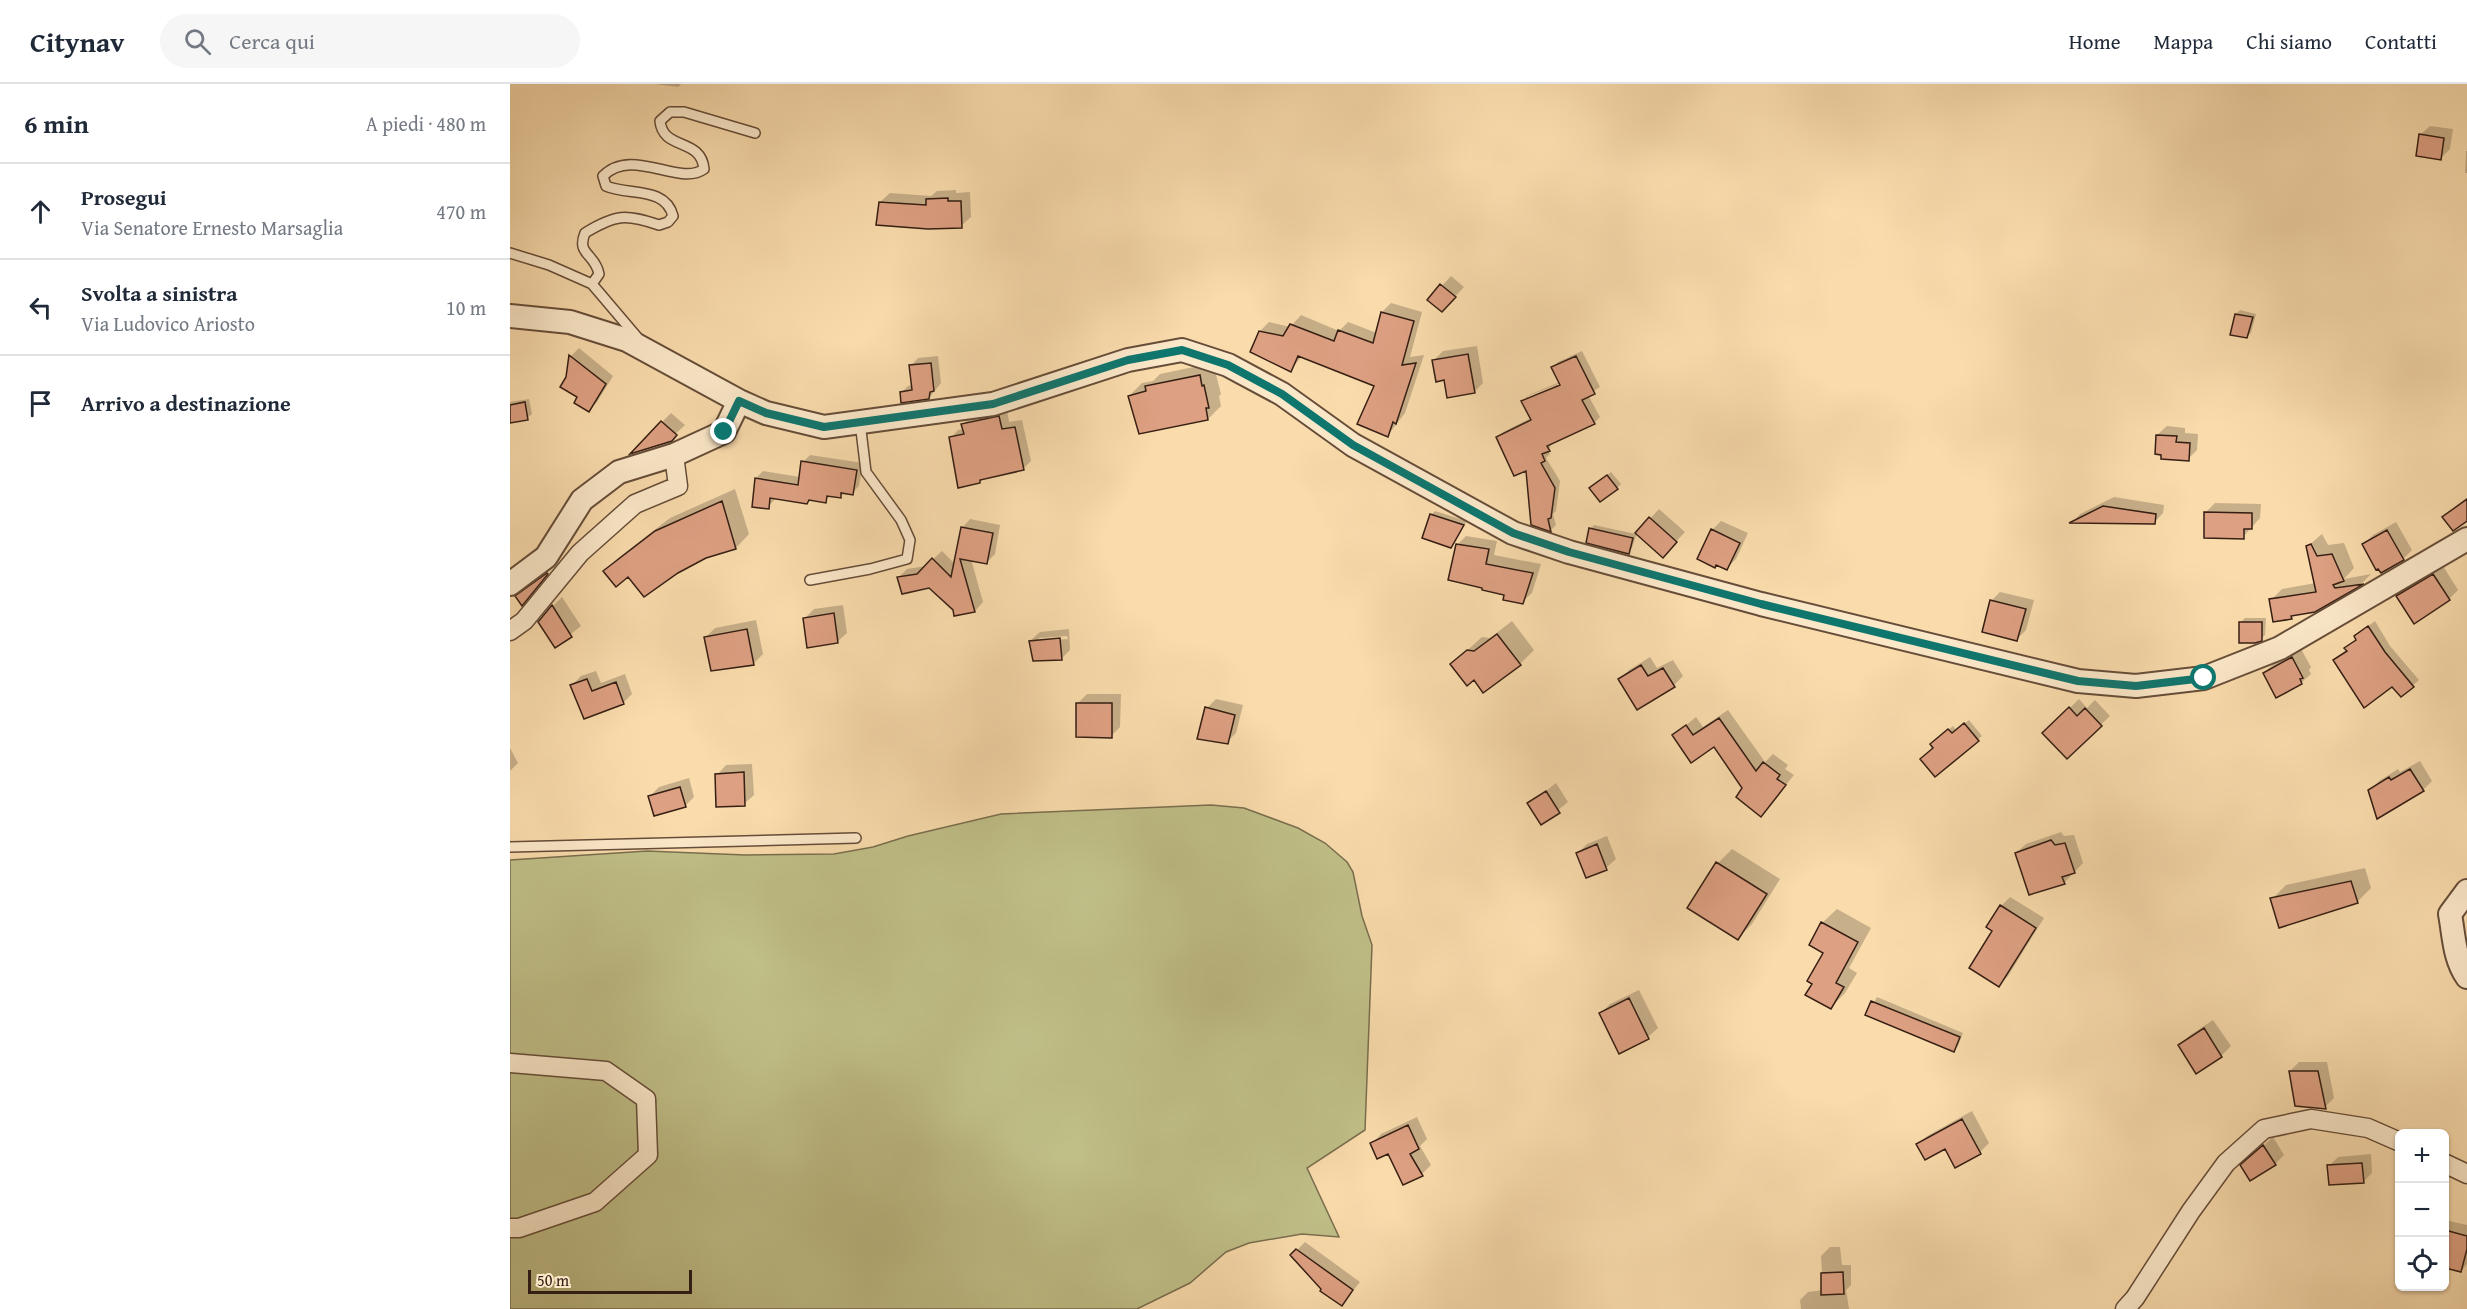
<!DOCTYPE html>
<html lang="it">
<meta charset="utf-8">
<style>
:root{--surface:#fff;--page:#f6f6f7;--text:#1f2937;--muted:#747a83;--line:#e0e1e3}
body{margin:0;font-family:"Gentium Book Plus",serif;background:var(--page);color:var(--text)}
.controls{position:absolute;right:18px;bottom:18px;display:grid;overflow:hidden;border-radius:9px;box-shadow:0 2px 4px #0004}
.controls button{width:54px;height:54px;display:grid;place-items:center;padding:0;border:0;border-bottom:2px solid var(--line);background:var(--surface);color:var(--text);font:30px sans-serif}
.scale{position:absolute;left:18px;bottom:15px;width:164px;box-sizing:border-box;padding-left:6px;border:3px solid #351e13;border-top:0;font-size:16px;line-height:21px;white-space:nowrap;color:#351e13;-webkit-text-stroke:4px #fbe8c9;paint-order:stroke}
.stop{position:absolute;width:18px;height:18px;margin:-14px;border:4px solid #0f766e;border-radius:50%;background:#fff}
.stop.end{background:#0f766e;border-color:#fff;box-shadow:0 2px 6px #0008}
.list{margin:0;padding:0;list-style:none}
h2{display:flex;justify-content:space-between;align-items:center;height:78px;margin:0;padding:0 24px;font-size:26px}
h2 small{font-size:20px;font-weight:400;color:var(--muted)}
.list li{display:grid;grid-template-columns:39px 1fr auto;gap:18px;align-items:center;box-sizing:border-box;height:96px;padding:0 24px;border-top:2px solid var(--line)}
.list b{display:block;font-size:22px;white-space:nowrap}
.list p{margin:0;font-size:20px;white-space:nowrap;color:var(--muted)}
.list em{font-size:20px;font-style:normal;color:var(--muted)}
.icon{flex:none;width:33px;height:33px;fill:none;stroke:currentColor;stroke-width:2;stroke-linecap:round;stroke-linejoin:round}
.map{position:relative;flex:none;width:1957px;height:1225px;overflow:hidden}
header{display:flex;align-items:center;gap:36px;box-sizing:border-box;height:84px;padding:0 30px;background:var(--surface);border-bottom:2px solid var(--line)}
header strong{font-size:28px}
nav{display:flex;gap:33px;margin-inline-start:auto;font-size:21px}
.search{width:420px;height:54px;background:var(--page);display:flex;align-items:center;gap:15px;box-sizing:border-box;padding:0 21px;border-radius:33px;color:var(--muted);font-size:22px}
main{display:flex}
aside{flex:1;background:var(--surface)}
.map>svg:first-child{display:block}
.green{fill:#c0bf88;stroke:#7a6e4e;stroke-width:1.5}
.shadow{fill:#0003;fill-rule:evenodd}
.building{fill:#dda082;stroke:#351e13;stroke-width:1.5}
.lines{fill:none;stroke-linecap:round;stroke-linejoin:round}
.service-casing{stroke:#664d39;stroke-width:12}
.minor-casing{stroke:#664d39;stroke-width:21}
.tertiary-casing{stroke:#664d39;stroke-width:26}
.service{stroke:#fbe8c9;stroke-width:9}
.minor{stroke:#fbe8c9;stroke-width:18}
.tertiary{stroke:#fbe8c9;stroke-width:22}
.route{stroke:#0f766e;stroke-width:8}
</style>
<header>
<strong>Citynav</strong>
<div class="search"><svg class="icon" aria-label="search" viewBox="0 0 24 24"><circle cx="10" cy="10" r="6"/><path d="M15 15l6 6"/></svg>Cerca qui</div>
<nav><a>Home</a><a>Mappa</a><a>Chi siamo</a><a>Contatti</a></nav>
</header>
<main>
<aside>
<h2>6 min<small>A piedi · 480 m</small></h2>
<ul class="list">
<li><svg class="icon" aria-label="ahead" viewBox="0 0 24 24"><path d="M12 20V5M6 11l6-6 6 6"/></svg><div><b>Prosegui</b><p>Via Senatore Ernesto Marsaglia</p></div><em>470 m</em></li>
<li><svg class="icon" aria-label="left" viewBox="0 0 24 24"><path d="M17 20v-9H6M10 6l-5 5 5 5"/></svg><div><b>Svolta a sinistra</b><p>Via Ludovico Ariosto</p></div><em>10 m</em></li>
<li><svg class="icon" aria-label="arrive" viewBox="0 0 24 24"><path d="M6 21V4h12l-3 4 3 4H6"/></svg><div><b>Arrivo a destinazione</b></div></li>
</ul>
</aside>
<div class="map">
<svg width="1957" height="1225" viewBox="0 0 1957 1225">
<rect width="100%" height="100%" fill="#f9dbac"/>
<filter id="stains"><feTurbulence type="fractalNoise" baseFrequency=".00333" numOctaves="4"/><feColorMatrix values="0 0 0 0 .2 0 0 0 0 .09 0 0 0 0 .02 0 0 0 .5 -.17"/></filter>
<radialGradient id="worn" r=".72"><stop offset=".6" stop-color="#630" stop-opacity="0"/><stop offset="1" stop-color="#630" stop-opacity=".3"/></radialGradient>
<!-- green -->
<path class="green" d="M701,721l33,3 54,20 27,15 22,19 6,10 9,44 10,29 -7,185 -58,38 32,69 -37,-3 -53,9 -23,9 -36,31 -53,26h-627v-449l137,-9 98,4 89,-1 39,-7 35,-11 93,-22z"/>
<!-- shadow -->
<path class="shadow" d="M145,0h26l-3,3z
M1920,42l23,3 -3,20 -9,9 -21,-23z
M1956,67h1v22h-2z
M446,106v3l14,-1 1,25 -10,9 -81,-24 10,-9 41,3 6,-5z
M941,192l13,11 -13,14 -22,-1z
M881,219l31,9 -12,45 14,-2 -19,58 -17,22 -12,-50 -74,-29 -11,14 -31,-39 9,-9 21,5 11,-12 38,16 9,-9 29,11 5,-21z
M1730,226l16,4 -5,19 -4,4 -11,-23z
M967,262l6,37 -9,9 -41,-31 10,-10z
M69,264l34,28 -16,26 -8,8 -21,-32 3,-22z
M1072,267l18,36 -12,8 12,22 -6,6 -41,19 -5,8 2,4 -4,4 14,23 -4,30 -3,3 3,11 -5,5 -18,-6 -6,-56 -29,-31 5,-5 28,-14 -8,-17 6,-6 31,-13 -7,-15 5,-5zM1056,297l2,2 -40,17v-4z
M428,272l3,27 -12,15 -28,-5 7,-7 5,-1 -2,-19 7,-8z
M703,279l8,31 -2,2 2,10 -13,13 -79,-23 13,-13 11,-2 7,-7z
M19,315l3,15 -5,4 -17,4v-20z
M497,325l2,13 13,-2 9,41 -8,8 -39,8 -4,5 -29,-44 7,-8 6,-1 -1,-5 8,-7z
M161,329l14,12 -17,16 -6,-19z
M1657,342l18,2v5l13,1 -1,16 -9,9 -31,-24z
M300,371l53,8 -4,23 -7,7 -7,-1 -5,5 -9,-2 -6,6 -15,-2 -4,4 -30,-5 -8,9 -12,-29 7,-7 37,6 3,-15z
M1101,388l10,12 -4,4 -22,-4z
M225,405l14,45 -13,14 -108,27 -23,-4 13,-13 52,-40z
M1604,413l50,8 -1,8 -9,10 -81,-1 7,-8z
M1705,419l46,1 -1,14 -17,19 -37,-25z
M1149,425l26,23 -13,14 -35,-13 -5,15 -4,4 -38,-23 4,-4 42,9z
M925,427l32,10 -17,25 -19,-31z
M460,435l30,6 -5,29 -8,8 -16,-3 12,43 -8,9 -19,4 -1,-6 -26,-22 -30,-10 8,-8 19,-3 16,-15 13,13 7,-36z
M1211,437l27,12 -12,26 -9,9 -15,-38z
M1886,438l16,28 -9,9 -40,-14 10,-10z
M1812,450l6,11 16,-2 10,25 -10,11 27,-5 -8,8 -49,29 -40,9 -3,-20 11,-11 34,-6 -8,-37z
M956,452l31,5 -3,14 47,9 -9,29 -10,9 -16,-8 -49,-49z
M1933,482l15,24 -9,9 -51,-3 9,-9z
M1490,508l34,8 -8,30 -9,9 -26,-38z
M52,513l19,29 -25,20 -3,-40z
M333,521l4,28 -10,9 -33,-23 10,-10z
M1735,534h21l-1,17 -4,4 -20,-17z
M246,536l7,34 -10,10 -47,-27 9,-9z
M1002,537l22,29 -14,14 -46,14 -22,-14 30,-27 8,1z
M1865,537l15,25 29,34 -17,15 -9,-10 -58,-24 13,-11 -2,-2 11,-9 -2,-2 6,-6z
M559,545l1,21 -9,9 -31,-18 10,-9zM557,552l1,3 -29,2v-3z
M1791,565l10,18 -2,3 2,4 -10,9 -37,-10 10,-9z
M1140,573l7,11 16,-8 10,16 -9,9 -54,-6 9,-9z
M86,587l5,12 24,-9 7,20 -9,9 -51,-18 9,-9z
M577,610h34l-1,33 -9,9 -34,-32z
M706,615l27,6 -7,28 -9,9 -20,-34z
M1569,615l8,9 8,-8 15,16 -43,41 -23,-24z
M1218,626l37,52 8,-8 15,11 -3,4 9,6 -33,40 -47,-70 -40,-10 22,-18 7,10z
M1459,636l13,16 -47,39 1,-35 17,-14 3,4z
M0,664l8,15 -8,8z
M1910,677l12,20 -9,9h-53l9,-9 19,-12 2,3z
M242,680l2,31 -10,9 -27,-29 9,-10z
M179,694l5,19 -9,9 -35,-10 9,-9z
M1046,699l12,19 -26,21 -13,-19z
M1551,748l3,4 10,-1 9,28 -19,20 -48,-30 10,-9z
M1097,752l9,23 -10,9 -28,-15 9,-9z
M1222,765l48,30 -28,45 -14,14 -49,-30 29,-45z
M1855,784l6,20 -14,14 -85,-3 14,-14z
M1500,813l34,21 -36,58 -9,9 -5,-54 7,-25z
M1327,825l34,19 -22,40 8,5 -12,20 -14,14 -9,-84z
M1129,906l19,38 -10,9 -29,15 -18,-39 9,-9z
M1367,913l86,36 -5,13 -4,4 -87,-36z
M1703,936l18,26 -10,10 -24,16 -17,-27 9,-9z
M1789,978h28l7,36 -9,9 -35,-36z
M1462,1027l17,32 -9,9 -62,-7 9,-9z
M907,1033l10,22 -7,7 11,19 -9,9 -33,-22 -17,-8 9,-10z
M1763,1053l11,18 -9,9 -23,-8z
M1861,1070l1,19 -9,9 -34,-16 9,-9z
M1939,1137l18,4v39l-6,7 -17,-5v-41z
M795,1158l55,40 -18,22 -19,-15 -31,-34z
M1320,1163h10l2,18h9v20l-5,5 3,19h-48l-1,-9 8,-8 15,-2 -2,-34z"/>
<!-- building -->
<path class="building" d="M1909,50l25,4 -3,22 -25,-4z
M438,114v3h13l1,27 -34,1 -52,-4 3,-23 47,3v-6z
M930,200l16,13 -14,15 -15,-12z
M871,228l33,9 -12,44 14,-2 -20,61 -3,-2 -5,15 -31,-13 17,-38 -76,-30 -7,16 -41,-20 9,-21 24,5 7,-12 44,17 4,-11 35,13z
M1725,230l18,3 -6,21 -17,-3z
M958,270l7,39 -28,5 -3,-18 -8,2 -4,-22z
M59,271l37,29 -17,28 -15,-9 3,-6 -17,-10 6,-10z
M1066,272l19,38 -13,6 13,24 -48,22 3,5 -8,3 3,7 -4,2 14,25 -4,30 -3,1 3,13 -20,-7 -5,-54 -12,5 -18,-39 35,-17 -10,-19 39,-16 -9,-18z
M421,279l3,28 -4,1 -1,7 -28,4 -1,-11 12,-2 -3,-25z
M690,291l2,11 2,-1 5,23h-3l2,12 -69,14 -11,-38 18,-5 -1,-5z
M15,318l3,18 -18,3v-18z
M489,332l3,13 13,-2 9,43 -44,10v3l-22,5 -9,-51 15,-3 -3,-10z
M151,337l16,14 -5,6 -42,13z
M1646,351l21,1 -1,6 14,1 -1,18 -28,-2v-4l-6,-1z
M291,377l56,9 -4,25 -12,-2v5l-14,-2 -1,7 -17,-3 -2,4 -37,-6 -1,11 -17,-2 3,-29 43,7z
M1097,391l11,14 -18,13 -11,-14z
M1957,415v22l-14,10 -11,-14z
M212,417l14,48 -30,9 -28,15 -34,24 -16,-20 -12,10 -13,-16 52,-40z
M1593,422l53,8 -1,10 -86,-1z
M1694,428l48,1v16h-8v10l-40,-1z
M920,430l34,11 -13,23 -29,-10z
M1139,433l28,25 -14,16 -28,-25z
M451,443l32,6 -6,31 -27,-5 15,53 -21,4 -1,-6 -24,-22 -27,6 -5,-17 20,-3 15,-16 19,19z
M1079,444l44,10 -4,16 -43,-11z
M1201,445l29,14 -13,27 -11,-5 -1,3 -18,-9z
M1877,446l17,30 -23,13 -3,-4 -2,1 -14,-26z
M946,460l33,5 -3,15 47,9 -10,31 -20,-4 1,-5 -22,-5v-2l-34,-8z
M1801,460l6,12 15,-2 12,27 -11,4 2,3 29,-4 -49,28 -24,4 1,3 -19,3 -4,-23 47,-7 -10,-46z
M37,489l1,1 -26,32 -7,-10z
M1923,490l17,26 -36,24 -18,-28z
M1480,516l36,9 -9,32 -35,-9z
M42,521l20,32 -17,11 -17,-26z
M324,529l4,30 -31,5 -4,-30z
M1729,538h23v19l-7,2h-16z
M1858,542l17,26 29,35 -13,10 -9,-10 -28,21 -31,-48 14,-9 -3,-3 12,-8 -2,-4z
M237,545l7,36 -43,6 -7,-34z
M987,550l24,31 -38,28 -9,-13 -7,6 -17,-22 17,-14 7,1z
M550,554l2,22 -29,1 -4,-20z
M1782,573l11,21 -3,1 2,5 -26,14 -13,-25z
M1131,581l7,11 15,-8 12,19 -38,23 -19,-31z
M77,595l5,12 24,-9 8,22 -40,15 -14,-34z
M566,619h36v35l-36,-1z
M695,623l30,8 -7,29 -31,-5z
M1559,623l8,9 8,-8 17,18 -35,33 -25,-26z
M1209,634l37,53 7,-9 17,13 -3,4 9,6 -25,32 -25,-20 6,-9 -28,-41 -23,16 -19,-28 14,-10 7,10z
M1454,639l15,18 -44,36 -15,-18 13,-11 -3,-4 18,-15 4,4z
M1900,685l14,22 -47,28 -9,-29 21,-13 2,3z
M234,688l1,34 -29,1 -1,-33z
M170,703l6,20 -32,9 -6,-20z
M1036,707l14,22 -19,12 -14,-22z
M1541,756l4,5 10,-2 10,30 -13,4 3,7 -36,11 -14,-42z
M1087,760l10,26 -21,8 -10,-25z
M1206,778l51,32 -29,46 -51,-32z
M1841,797l7,22 -79,25 -9,-30z
M1490,821l36,23 -37,59 -30,-19 23,-37 -6,-4z
M1311,838l37,20 -22,41 8,4 -13,22 -26,-14 7,-11 -5,-3 16,-28 -14,-8z
M1119,914l20,41 -30,15 -20,-41z
M1361,917l89,36 -6,15 -89,-37z
M1694,944l18,29 -26,17 -18,-29z
M1779,987h29l8,38 -31,-3z
M1452,1035l19,35 -26,14 -10,-19 -20,11 -9,-16z
M898,1041l11,24 -9,5 13,22 -20,9 -15,-31 -11,5 -7,-16z
M1753,1061l13,20 -26,16 -10,-16z
M1852,1079l2,20 -35,2 -2,-20z
M1935,1146l22,6v13l-6,23 -16,-4z
M786,1165l57,41 -11,16 -22,-15 1,-2 -31,-34z
M1333,1188l1,22 -23,1v-22z"/>
<g class="lines">
<defs>
<path id="service" d="M0,169l39,12 43,19 45,53
M82,200l7,-10c-4,-21 -23,-19 -14,-41 31,-19 41,-19 74,-8l9,-3 5,-6c-8,-30 -44,-20 -67,-30l-3,-10c29,-30 76,11 101,-7 -3,-32 -41,-18 -44,-48l10,-9h14l71,21
M300,496l60,-11 37,-10 3,-19 -9,-20 -35,-48 -6,-50
M0,763l346,-9"/>
<path id="minor" d="M0,547l14,-10 56,-68 55,-49 43,-18 -4,-31
M0,979l96,8 40,28 2,56 -53,47 -76,26h-9
M1934,1079l23,11
M1615,1225l10,-11 56,-87 35,-48 38,-34 47,-10 57,9 32,14"/>
<path id="tertiary" d="M0,232l60,6 57,18 112,61 27,12 58,14 169,-23 135,-44 54,-10 46,15 54,29 71,51 160,88 56,19 192,52 317,77 58,5 68,-8 76,-30 187,-109
M0,500l36,-27 36,-57 37,-28 55,-17 50,-23 15,-31
M1957,807l-17,23c4,22 4,44 17,63"/>
</defs>
<!-- service casing -->
<use href="#service" class="service-casing"/>
<!-- minor casing -->
<use href="#minor" class="minor-casing"/>
<!-- tertiary casing -->
<use href="#tertiary" class="tertiary-casing"/>
<!-- service -->
<use href="#service" class="service"/>
<!-- minor -->
<use href="#minor" class="minor"/>
<!-- tertiary -->
<use href="#tertiary" class="tertiary"/>
</g>
<g class="lines">
<!-- route -->
<path class="route" d="M214,348l15,-31 27,12 58,14 169,-23 135,-44 54,-10 46,15 54,29 71,51 160,88 56,19 192,52 317,77 58,5 68,-8"/>
</g>
<rect width="100%" height="100%" filter="url(#stains)"/>
<rect width="100%" height="100%" fill="url(#worn)"/>
</svg>
<div class="controls">
<button>+</button>
<button>−</button>
<button><svg class="icon" aria-label="locate" viewBox="0 0 24 24"><circle cx="12" cy="12" r="6"/><path d="M12 2v4M12 18v4M2 12h4M18 12h4"/></svg></button>
</div>
<div class="scale">50 m</div>
<div class="stop" style="left:1694px;top:594px"></div>
<div class="stop end" style="left:214px;top:348px"></div>
</div>
</main>
